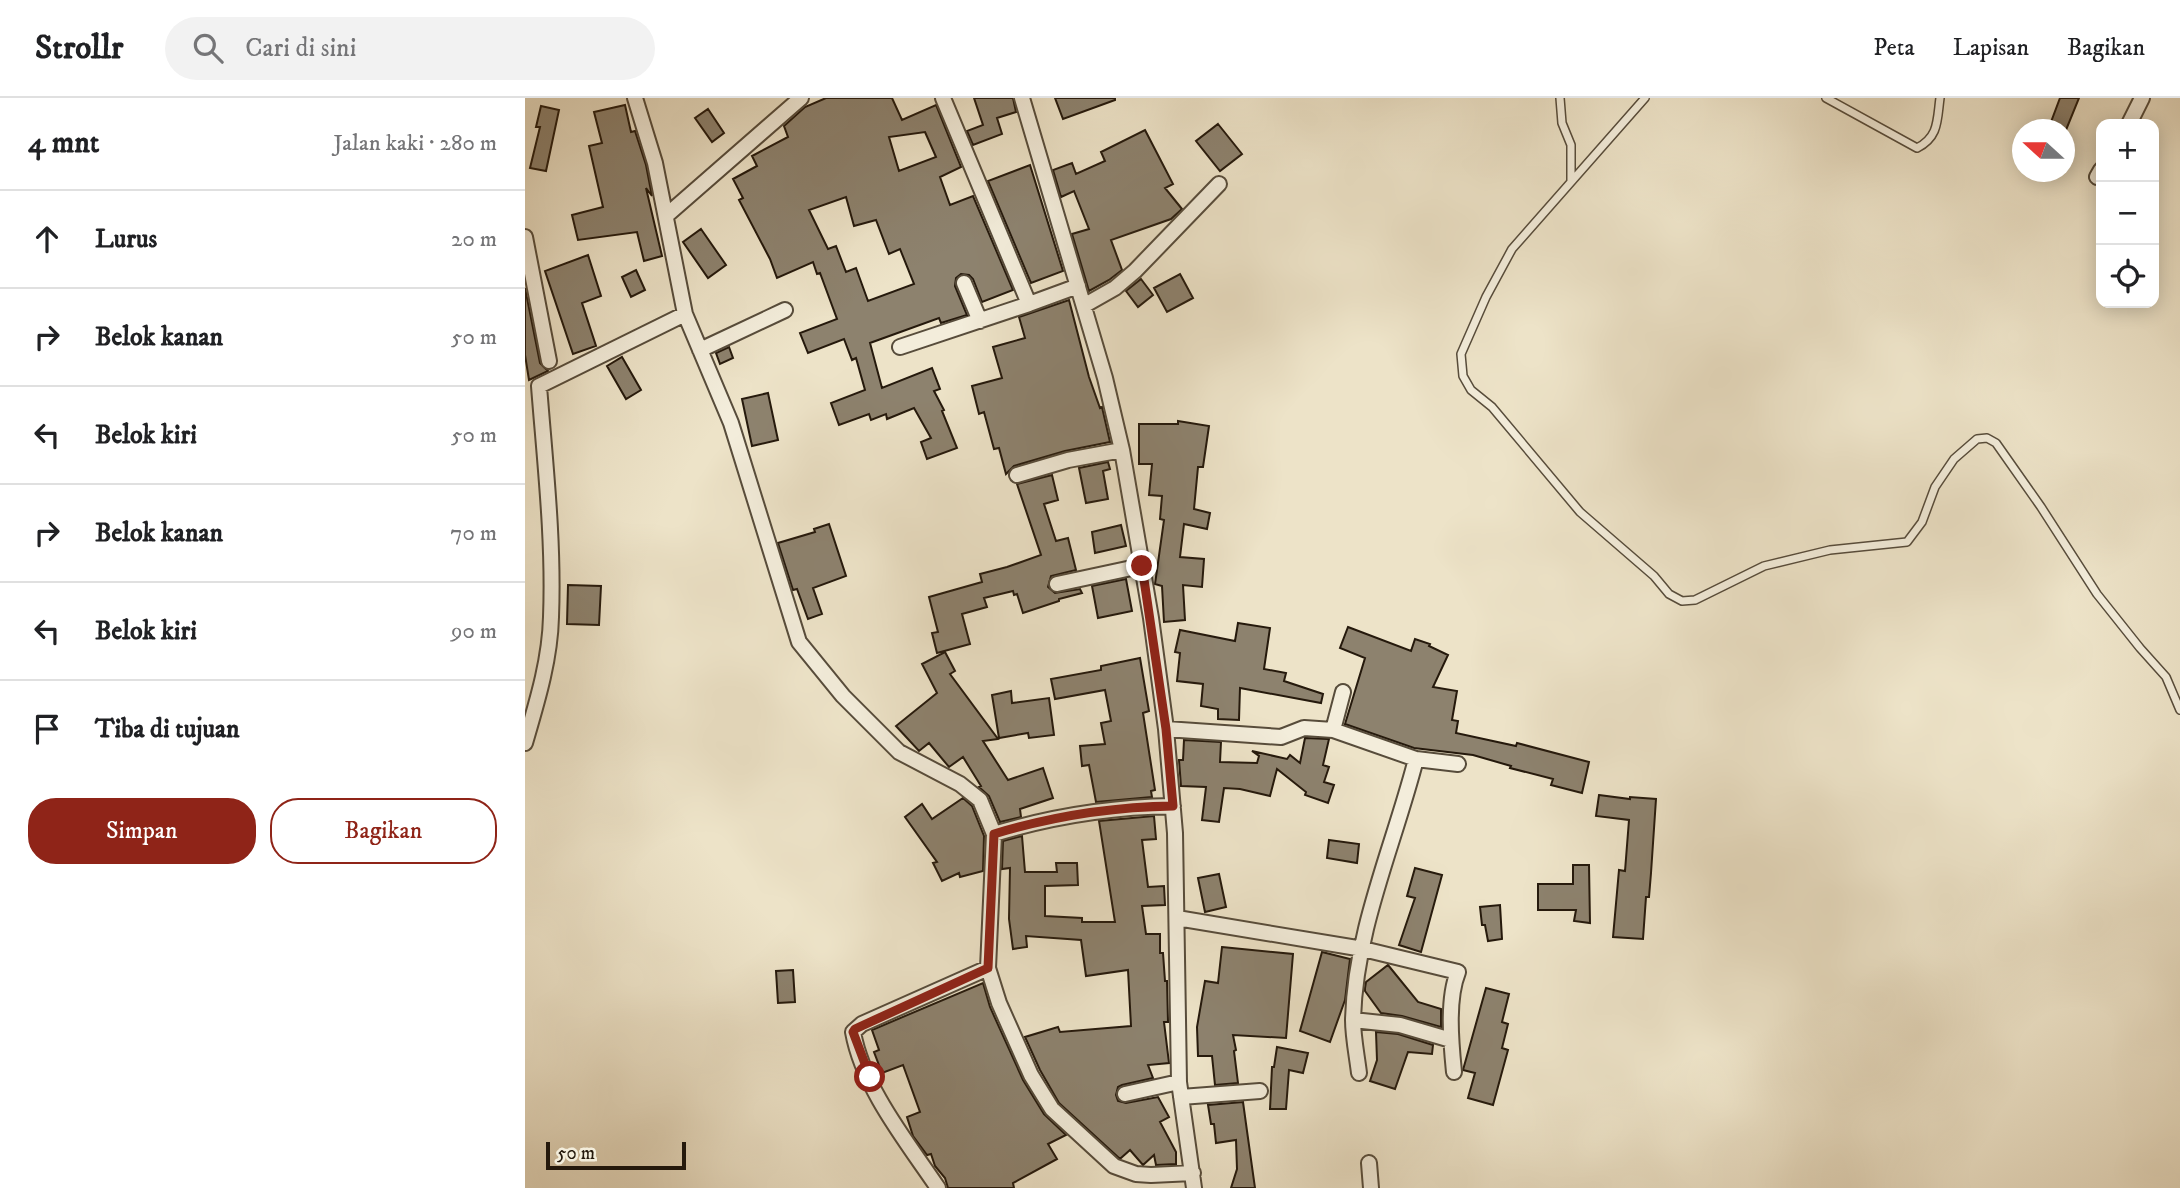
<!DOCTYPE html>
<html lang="id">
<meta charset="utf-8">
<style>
:root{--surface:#fff;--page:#f2f2f2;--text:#202124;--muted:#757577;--line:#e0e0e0;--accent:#8f2418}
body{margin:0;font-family:"IM FELL DW Pica",serif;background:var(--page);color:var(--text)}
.controls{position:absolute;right:21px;top:21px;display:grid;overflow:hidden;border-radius:14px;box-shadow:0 4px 18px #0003}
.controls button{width:63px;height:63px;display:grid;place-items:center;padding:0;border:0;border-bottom:2px solid var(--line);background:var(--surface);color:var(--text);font:35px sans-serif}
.compass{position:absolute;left:1487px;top:21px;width:63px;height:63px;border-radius:50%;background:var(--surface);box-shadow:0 4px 18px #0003;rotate:291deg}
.scale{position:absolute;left:21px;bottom:18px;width:140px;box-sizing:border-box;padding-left:7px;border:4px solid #25190c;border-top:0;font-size:19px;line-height:24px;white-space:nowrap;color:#25190c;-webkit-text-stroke:5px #f3eddb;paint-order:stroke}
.stop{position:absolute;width:21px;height:21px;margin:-16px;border:5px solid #8f2418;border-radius:50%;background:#fff}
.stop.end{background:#8f2418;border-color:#fff;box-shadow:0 2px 7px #0008}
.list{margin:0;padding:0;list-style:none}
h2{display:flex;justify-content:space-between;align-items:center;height:91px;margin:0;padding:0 28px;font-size:30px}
h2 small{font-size:23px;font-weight:400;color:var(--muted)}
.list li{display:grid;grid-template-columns:46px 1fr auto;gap:21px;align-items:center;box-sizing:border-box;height:98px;padding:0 28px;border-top:2px solid var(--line)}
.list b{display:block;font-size:26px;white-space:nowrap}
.list em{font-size:23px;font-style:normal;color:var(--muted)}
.actions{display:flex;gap:14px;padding:21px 28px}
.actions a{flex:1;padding:16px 0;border:2px solid var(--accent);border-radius:28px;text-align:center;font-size:24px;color:var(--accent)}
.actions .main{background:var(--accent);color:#fff}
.icon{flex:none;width:38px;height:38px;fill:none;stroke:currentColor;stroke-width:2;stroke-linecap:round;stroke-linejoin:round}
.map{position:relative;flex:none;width:1655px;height:1090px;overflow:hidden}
header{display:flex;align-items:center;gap:42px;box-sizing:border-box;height:98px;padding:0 35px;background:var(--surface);border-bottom:2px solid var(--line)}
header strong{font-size:33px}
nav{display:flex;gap:38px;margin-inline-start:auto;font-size:24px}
.search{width:490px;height:63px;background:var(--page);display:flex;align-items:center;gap:18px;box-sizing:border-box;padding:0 24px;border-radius:38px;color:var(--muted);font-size:26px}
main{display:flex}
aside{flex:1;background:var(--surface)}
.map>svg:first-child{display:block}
.building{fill:#8d826e;stroke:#25190c;stroke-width:2;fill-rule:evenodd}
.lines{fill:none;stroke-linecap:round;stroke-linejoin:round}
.lane-casing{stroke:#574c3b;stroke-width:10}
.street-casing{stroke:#574c3b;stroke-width:18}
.lane{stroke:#f3eddb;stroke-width:7}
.street{stroke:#f3eddb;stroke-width:14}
.route{stroke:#8f2418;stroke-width:9}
</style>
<header>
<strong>Strollr</strong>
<div class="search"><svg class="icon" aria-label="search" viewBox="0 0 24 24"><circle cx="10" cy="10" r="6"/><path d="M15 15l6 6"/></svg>Cari di sini</div>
<nav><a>Peta</a><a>Lapisan</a><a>Bagikan</a></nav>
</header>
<main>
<aside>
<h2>4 mnt<small>Jalan kaki · 280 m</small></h2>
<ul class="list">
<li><svg class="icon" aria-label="ahead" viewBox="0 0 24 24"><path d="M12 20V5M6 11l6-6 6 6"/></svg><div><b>Lurus</b></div><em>20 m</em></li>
<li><svg class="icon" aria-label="right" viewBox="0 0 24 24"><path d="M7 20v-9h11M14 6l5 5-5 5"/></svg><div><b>Belok kanan</b></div><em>50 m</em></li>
<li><svg class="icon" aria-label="left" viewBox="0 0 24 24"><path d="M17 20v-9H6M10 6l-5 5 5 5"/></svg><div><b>Belok kiri</b></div><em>50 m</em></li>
<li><svg class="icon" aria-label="right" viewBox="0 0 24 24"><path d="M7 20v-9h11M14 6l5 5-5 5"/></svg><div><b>Belok kanan</b></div><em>70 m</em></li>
<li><svg class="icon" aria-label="left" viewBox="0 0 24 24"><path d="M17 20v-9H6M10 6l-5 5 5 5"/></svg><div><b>Belok kiri</b></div><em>90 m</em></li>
<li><svg class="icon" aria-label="arrive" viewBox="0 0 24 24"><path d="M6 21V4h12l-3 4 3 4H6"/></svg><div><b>Tiba di tujuan</b></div></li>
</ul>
<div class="actions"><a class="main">Simpan</a><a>Bagikan</a></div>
</aside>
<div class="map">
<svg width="1655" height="1090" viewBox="0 0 1655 1090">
<rect width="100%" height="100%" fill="#ede3c8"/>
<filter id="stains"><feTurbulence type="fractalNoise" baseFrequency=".00286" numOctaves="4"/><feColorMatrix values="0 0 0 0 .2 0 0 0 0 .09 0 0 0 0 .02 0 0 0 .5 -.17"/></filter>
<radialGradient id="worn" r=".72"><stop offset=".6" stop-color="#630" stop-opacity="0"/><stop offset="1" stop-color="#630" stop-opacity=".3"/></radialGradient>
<!-- building -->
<path class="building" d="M301,0h66l10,22 34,-15 25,62 -21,10 10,28 23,-9 40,94 -31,12 -9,-23 -4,-4 -8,-1 -5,4 -1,8 12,29 -26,8 -2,-5 -69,25 12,45 50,-20 8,21 -6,2 10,19 -2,1 15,37 -30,11 -6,-17 10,-4 -17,-30 -27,11 -1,-5 -15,6 -2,-6 -30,11 -8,-22 34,-13 -9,-32 -4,2 -8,-21 -36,14 -8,-20 37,-14 -17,-46 -3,1 -4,-12 -36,16 -7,-19 -31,-59 4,-2 -10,-19 24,-13 -5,-10 36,-19 -4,-11 21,-19zM400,34l11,25 -37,14 -10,-34zM321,99l8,29 22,-6 13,34 11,-5 14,35 -46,17 -12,-33 -10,4 -10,-26 -8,3 -19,-39z
M449,0h39l3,14 -19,6 5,16 -29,11 -6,-14 16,-6z
M530,0h60v2l-52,19z
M1535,0h19l-13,32h-18z
M100,7l6,27 4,-1 11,34 6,31 -6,-8 16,68 -18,5 -7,-29 -59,8 -6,-25 31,-8 -14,-61 13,-3 -8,-31z
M16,8l18,4 -13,61 -16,-3 10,-41h-4z
M183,11l16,24 -12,9 -17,-24z
M693,26l24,30 -22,17 -24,-30z
M620,32l28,54 -8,4 17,21 -11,10 -60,21 11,30 -13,10 -20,11 -17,-57 17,-5 -15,-38 -13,6 -8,-27 19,-7 4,11 29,-13 -4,-9z
M505,67l33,106 -32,12 -43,-102z
M176,131l25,36 -18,13 -25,-36z
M63,157l13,41 -19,7 14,43 -23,8 -28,-83z
M111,172l9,20 -14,7 -9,-20z
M655,176l13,24 -26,14 -13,-24z
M616,181l12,16 -15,12 -12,-16z
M0,190l15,75 8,8 -19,9 -4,-25z
M544,202l20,77 11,31 2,-1 8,35 -45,9 -51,15 -8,8 -7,-26 -5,1 -10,-37 -5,2 -7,-28 30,-8 -9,-31 32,-9 -6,-21z
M204,249l4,11 -13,6 -4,-11z
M97,259l19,33 -15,9 -19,-33z
M243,295l10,47 -26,6 -10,-47z
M653,323l31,5 -6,41h-5l-4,42 16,4 -3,16 -23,-5 -4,33 24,2 -2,28 -19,-2 2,35 -21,2 -2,-36 -7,-2 9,-64 -4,-1 2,-23 -13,-1 3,-31h-13v-40h39z
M583,364l2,7 -7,2 5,28 -22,4 -7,-35z
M527,377l6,25 -14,4 12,37 12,-3 8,32 -25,6 -3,11 7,6 25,-4 2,4 -23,6v2l-36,12 -6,-19 -3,1 -1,-4 -29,7 3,9 -25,7 8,30 -33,9 -5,-20 6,-1 -9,-35 53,-15 -2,-8 27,-7 34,-12 -24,-71z
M304,426l17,52 -33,12 9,26 -14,5 -11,-30 -4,1 -15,-47 37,-11 -1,-3z
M596,427l5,21 -31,7 -3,-21z
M601,481l6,32 -34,7 -6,-32z
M43,487l33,1 -2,39 -32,-1z
M713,525l32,5 -6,41 22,4 -2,8 39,13 -2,9 -81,-15 -1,32 -21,-1v-10l-17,-3 2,-22 -26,-3 3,-28 -5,-1 5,-22 55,11z
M823,529l63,24 4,-12 15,5 -1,2 19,9 -15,32 24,4 -5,29 6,1 -2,12 60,13 1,-3 72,19 -7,31 -31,-8 2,-6 -43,-11 1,-2 -38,-11 -59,-7 -69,-24 20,-66 -25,-10z
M420,554l10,19 -5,3 48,65 -15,2 25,39 35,-12 10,30 -33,11 1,8 -21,5 -11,-26 -10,-9 2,-1 -18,-29 -14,10 -20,-24 -10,8 -23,-25 41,-33 -15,-29z
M615,560l9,53 -6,2 12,77 -4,1 1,6 -56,5 -7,-37 -7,1 -2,-20 25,-2 -4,-21 10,-2 -6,-31 -50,9 -4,-20 50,-9v-4z
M486,593l1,12 37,-5 5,37 -25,3 -1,-5 -29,5 -7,-43z
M780,640l24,1 -6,26 6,2 -5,15 10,3 -6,18 -23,-8 1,-3 -29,-23 -7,27 -30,-7 -16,-1 -5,34 -17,-2 4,-33 -25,-1 -2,-26h4l1,-20 37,2 -1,20 37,1 2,-7 -7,-5 35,8 3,-4 10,8z
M1074,697l31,4v-2l26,2 -5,74 -2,24h-3l-3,42 -30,-2 6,-67 6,1 4,-51 -33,-4z
M438,700l9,8 12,30 -1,35 -23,6 -1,-4 -17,8 -9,-18 4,-1 -32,-45 17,-13 10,15z
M629,718l2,23 -14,1 6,47 16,-1 1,19 -23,1 4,28h14v19h3l2,28h2l1,41h-4l5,41 -21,2 5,13 -31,7 -4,2 -2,8 2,6 8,2 32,-6 11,20 -9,5 16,30v12l-20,1 -2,-10 -11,10 -13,-15 -9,8h-2l-60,-55 -19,-33 -15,-33 33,-10 2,5 71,-6 -3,-56 -42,6 -5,-36 -55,-4 1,11 -14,2 -4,-30 1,-51 -8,1 1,-28 19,-5 3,36h32l-1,-9h21l1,22 -33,1v30l37,2v4h33l-16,-101z
M804,742l30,4 -2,19 -30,-5z
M1048,767h16l1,58 -16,-2 2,-11h-38v-26h35z
M890,770l27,7 -21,77 -22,-7 16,-47 -8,-2z
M694,776l7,33 -21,5 -7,-34z
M975,807l2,34 -14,2 -3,-16h-3l-2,-18z
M697,849l71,7 -7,84 -53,-3 3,15 -2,1 4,32 -23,2 -3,-29h-14l-1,-29 8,-46 13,2z
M797,854l28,7 -5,41 -15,42 -30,-11z
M863,867l30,37 23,7v18l-39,-11 -21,-3 -16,-22v-3l1,-6z
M268,872l2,32 -17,1 -2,-32z
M458,885l7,24 33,73 21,34 22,21 -18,9 9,15 -44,24 1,5h-66l-3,-10 -10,-12 -4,-12 -4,1 -14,-19 -6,-19 13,-5 -17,-47 -21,8 -8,-21 5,-2 -7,-20z
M961,890l23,6 -7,28 6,2 -6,24 6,2 -15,55 -25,-7 7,-25 -12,-3z
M851,934l22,2 35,11 -1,9 -24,-2 -13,37 -25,-8 7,-21z
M752,949l31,6 -5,20 -14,-3 -3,39h-16l2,-42h2z
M718,1004l4,29 8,57h-24l6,-19 -1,-29 -20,3 -2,-19h-3l-3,-19z"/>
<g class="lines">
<defs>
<path id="lane" d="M1035,0l2,25 9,22v36
M1120,0l-133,151 -26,48 -25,57 2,22 8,14 21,17 88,105 74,64 15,18 13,7 13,-1 69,-34 66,-16 77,-8 15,-20 13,-35 19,-28 23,-20 10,-1 9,5 45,64 56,87 43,54 26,29 14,33
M1301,0l91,50c22,-11 20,-28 23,-50"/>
<path id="street" d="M110,0l20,65 30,151 46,109 68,219 44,54 56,56 61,32 20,16 14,34 -6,134 11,35 32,72 21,34 62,57 22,8 15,1 42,-2
M418,0l86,206 49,-18
M497,0l83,280 17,72 29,168 15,111 9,104 4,249 15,106
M1604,26l13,-26
M1572,79l4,-7
M142,117l134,-117
M0,139l24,124
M439,185l16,38
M560,207l30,-17 20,-17 84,-87
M375,249l129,-43
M175,252l85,-40
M492,377l51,-15 54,-10
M532,486l84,-18
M641,631l115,8 23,-9 29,2 83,29 42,5
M808,632l10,-38
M0,645c12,-41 25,-83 26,-126 3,-76 -6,-154 -12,-231l146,-72
M469,736c59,-18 117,-27 179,-28
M652,820l186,31 95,23c-11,27 -7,70 -4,100
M828,922l47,5 51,15
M834,975c-2,-17 -6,-36 -6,-53 2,-90 41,-175 63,-261
M600,996l54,-12
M656,999l79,-6
M844,1065l2,25
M413,1090c-31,-46 -75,-100 -85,-156l9,-8 126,-56"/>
</defs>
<!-- lane casing -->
<use href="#lane" class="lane-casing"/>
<!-- street casing -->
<use href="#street" class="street-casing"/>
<!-- lane -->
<use href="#lane" class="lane"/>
<!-- street -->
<use href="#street" class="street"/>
</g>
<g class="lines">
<!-- route -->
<path class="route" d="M345,979l-17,-45 2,-3 133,-61 6,-134c59,-18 117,-27 179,-28l-7,-77 -24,-163"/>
</g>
<rect width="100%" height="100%" filter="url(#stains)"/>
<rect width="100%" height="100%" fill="url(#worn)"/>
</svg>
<div class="controls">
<button>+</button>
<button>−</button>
<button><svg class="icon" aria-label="locate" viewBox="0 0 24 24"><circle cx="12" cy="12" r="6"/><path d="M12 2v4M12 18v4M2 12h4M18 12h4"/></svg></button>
</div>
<svg class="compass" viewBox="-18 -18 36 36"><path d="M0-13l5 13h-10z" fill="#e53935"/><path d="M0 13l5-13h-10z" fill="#757577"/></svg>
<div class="scale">50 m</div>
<div class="stop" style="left:345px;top:979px"></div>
<div class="stop end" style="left:617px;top:468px"></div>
</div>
</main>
